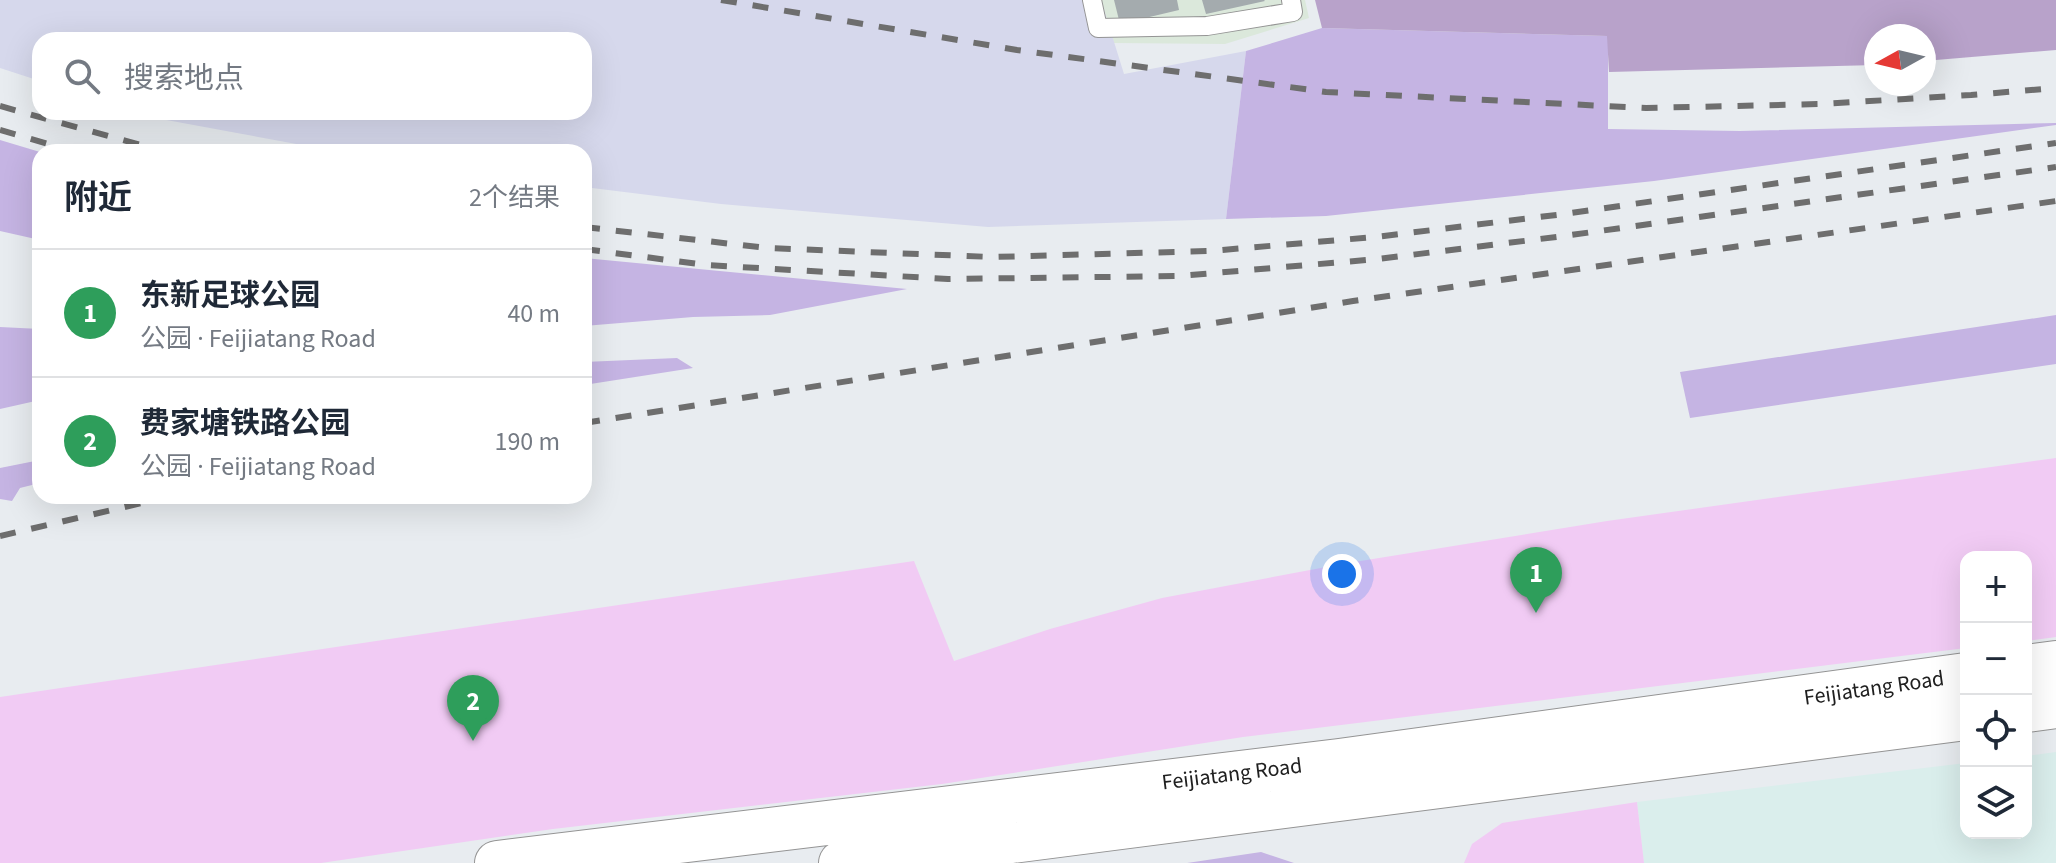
<!DOCTYPE html>
<html lang="zh">
<meta charset="utf-8">
<style>
:root{--surface:#fff;--page:#f2f2f3;--text:#1f2937;--muted:#747a83;--line:#e0e1e3;--accent:#0b8043}
body{margin:0;font-family:"Source Sans 3","Noto Sans SC",sans-serif;background:var(--page);color:var(--text)}
.controls{position:absolute;right:24px;bottom:24px;display:grid;overflow:hidden;border-radius:16px;box-shadow:0 8px 32px #0002}
.controls button{width:72px;height:72px;display:grid;place-items:center;padding:0;border:0;border-bottom:2px solid var(--line);background:var(--surface);color:var(--text);font:40px sans-serif}
.compass{position:absolute;left:1864px;top:24px;width:72px;height:72px;border-radius:50%;background:var(--surface);box-shadow:0 8px 32px #0002;rotate:262deg}
.you{position:absolute;left:1342px;top:574px;width:28px;height:28px;margin:-20px;border:6px solid #fff;border-radius:50%;background:#1a73e8;box-shadow:0 0 0 12px #1a73e833}
.badge{display:grid;place-items:center;width:52px;height:52px;border-radius:50%;background:var(--accent);color:#fff;font-size:26px;font-weight:700}
.pin{position:absolute;translate:-50% -66px;filter:drop-shadow(0 2px 4px #0008)}
.pin::after{content:'';position:absolute;top:42px;width:28px;height:24px;background:inherit;clip-path:polygon(0 0,100% 0,50% 100%)}
.list{margin:0;padding:0;list-style:none}
h2{display:flex;justify-content:space-between;align-items:center;height:104px;margin:0;padding:0 32px;font-size:34px}
h2 small{font-size:26px;font-weight:400;color:var(--muted)}
.list li{display:grid;grid-template-columns:52px 1fr auto;gap:24px;align-items:center;box-sizing:border-box;height:128px;padding:0 32px;border-top:2px solid var(--line)}
.list b{display:block;font-size:30px;white-space:nowrap}
.list p{margin:0;font-size:26px;white-space:nowrap;color:var(--muted)}
.list em{font-size:26px;font-style:normal;color:var(--muted)}
.icon{flex:none;width:44px;height:44px;fill:none;stroke:currentColor;stroke-width:2;stroke-linecap:round;stroke-linejoin:round}
.map{position:relative;flex:none;width:2056px;height:863px;overflow:hidden}
.search{position:absolute;background:var(--surface);box-shadow:0 8px 32px #0002;left:32px;top:32px;width:560px;height:88px;display:flex;align-items:center;gap:20px;box-sizing:border-box;padding:0 28px;border-radius:24px;color:var(--muted);font-size:30px}
.panel{position:absolute;background:var(--surface);box-shadow:0 8px 32px #0002;left:32px;top:144px;width:560px;height:360px;border-radius:24px}
.map>svg:first-child{display:block}
.commercial{fill:#daeeec}
.industrial{fill:#dbe8db}
.farmland{fill:#d6d8ec}
.grass{fill:#c5b4e3}
.forest{fill:#b8a2ca}
.park{fill:#f1cbf4}
.building{fill:#a4abae}
.lines{fill:none;stroke-linecap:round;stroke-linejoin:round}
.service-casing{stroke:#949494;stroke-width:20}
.tertiary-casing{stroke:#949494;stroke-width:46}
.service{stroke:#fff;stroke-width:18}
.tertiary{stroke:#fff;stroke-width:44}
.rail{stroke:#6e6e6e;stroke-width:6;stroke-dasharray:16 16;stroke-linecap:butt}
.labels{text-anchor:middle;dominant-baseline:central;stroke-width:6;stroke-linejoin:round;paint-order:stroke}
.street-label{font-size:22px;fill:#202020;stroke:#fff}
</style>
<div class="map">
<svg width="2056" height="863" viewBox="0 0 2056 863">
<rect width="100%" height="100%" fill="#e8ecf0"/>
<!-- commercial -->
<path class="commercial" d="M2056,752v111h-412l-7,-61 329,-39v70h60v-77z"/>
<!-- industrial -->
<path class="industrial" d="M1101,0h204l4,18 -84,26 -111,-1z"/>
<!-- farmland -->
<path class="farmland" d="M0,0h1101l23,74 122,-23 -20,168 -238,8 -267,-23 -137,-17v-35h-244l-179,-33 -22,-7h445v-72h-544v41l-40,-13z"/>
<!-- grass -->
<path class="grass" d="M1322,28l286,8v93l132,2 316,-8v2l-402,56 -328,35 -100,3 20,-168z
M0,140l40,12v88l-40,-9z
M584,258l323,31 -137,26 -77,2 -109,9z
M2056,315v49l-366,54 -10,-46z
M0,327l40,2v71l-40,9z
M677,358l16,10 -109,17v-23z
M40,460v23l-20,5 -8,13 -12,-2v-31z
M1261,852l33,11h-107z"/>
<!-- forest -->
<path class="forest" d="M1315,0h741v50l-132,11v-25h-48v29l-267,7 -2,-36 -285,-8z"/>
<!-- park -->
<path class="park" d="M2056,458v179l-30,4v-84h-60v91l-723,89 -301,47 -389,45 -232,34h-321v-166l914,-136 40,100 96,-32 112,-31 180,-34 265,-43z
M1637,802l7,61h-180l8,-19 30,-21z"/>
<!-- building -->
<path class="building" d="M1114,0h63l2,10 -59,14z
M1202,0h62l1,1 -59,13z"/>
<g class="lines">
<defs>
<path id="service" d="M1092,0l6,28 109,-2 86,-14 -2,-12"/>
<path id="tertiary" d="M2026,667l30,-4
M2026,710l30,-4
M497,863l842,-102 627,-86
M841,863l1125,-145"/>
</defs>
<!-- service casing -->
<use href="#service" class="service-casing"/>
<!-- tertiary casing -->
<use href="#tertiary" class="tertiary-casing"/>
<!-- service -->
<use href="#service" class="service"/>
<!-- tertiary -->
<use href="#tertiary" class="tertiary"/>
<!-- rail -->
<path class="rail" d="M721,0l296,50 309,42 320,16 175,-4 150,-9 85,-7
M0,106l166,46
M0,130l76,22
M584,227l183,21 225,9 218,-6 165,-14 189,-23 492,-71
M584,249l122,16 242,14 231,-3 199,-17 186,-23 492,-69
M584,423l769,-122 703,-100
M0,536l172,-40"/>
</g>
<g class="labels">
<!-- street labels -->
<g class="street-label">
<text transform="translate(1874 688) rotate(-8)">Feijiatang Road</text>
<text transform="translate(1232 774) rotate(-7)">Feijiatang Road</text>
</g>
</g>
</svg>
<div class="controls">
<button>+</button>
<button>−</button>
<button><svg class="icon" aria-label="locate" viewBox="0 0 24 24"><circle cx="12" cy="12" r="6"/><path d="M12 2v4M12 18v4M2 12h4M18 12h4"/></svg></button>
<button><svg class="icon" aria-label="layers" viewBox="0 0 24 24"><path d="M12 4l9 5-9 5-9-5zM3 14l9 5 9-5"/></svg></button>
</div>
<svg class="compass" viewBox="-18 -18 36 36"><path d="M0-13l5 13h-10z" fill="#e53935"/><path d="M0 13l5-13h-10z" fill="#747a83"/></svg>
<div class="you"></div>
<div class="pin badge" style="left:1536px;top:613px;background:#2e9e5b">1</div>
<div class="pin badge" style="left:473px;top:741px;background:#2e9e5b">2</div>
<div class="search"><svg class="icon" aria-label="search" viewBox="0 0 24 24"><circle cx="10" cy="10" r="6"/><path d="M15 15l6 6"/></svg>搜索地点</div>
<section class="panel">
<h2>附近<small>2个结果</small></h2>
<ul class="list">
<li><span class="badge" style="background:#2e9e5b">1</span><div><b>东新足球公园</b><p>公园 · Feijiatang Road</p></div><em>40 m</em></li>
<li><span class="badge" style="background:#2e9e5b">2</span><div><b>费家塘铁路公园</b><p>公园 · Feijiatang Road</p></div><em>190 m</em></li>
</ul>
</section>
</div>
